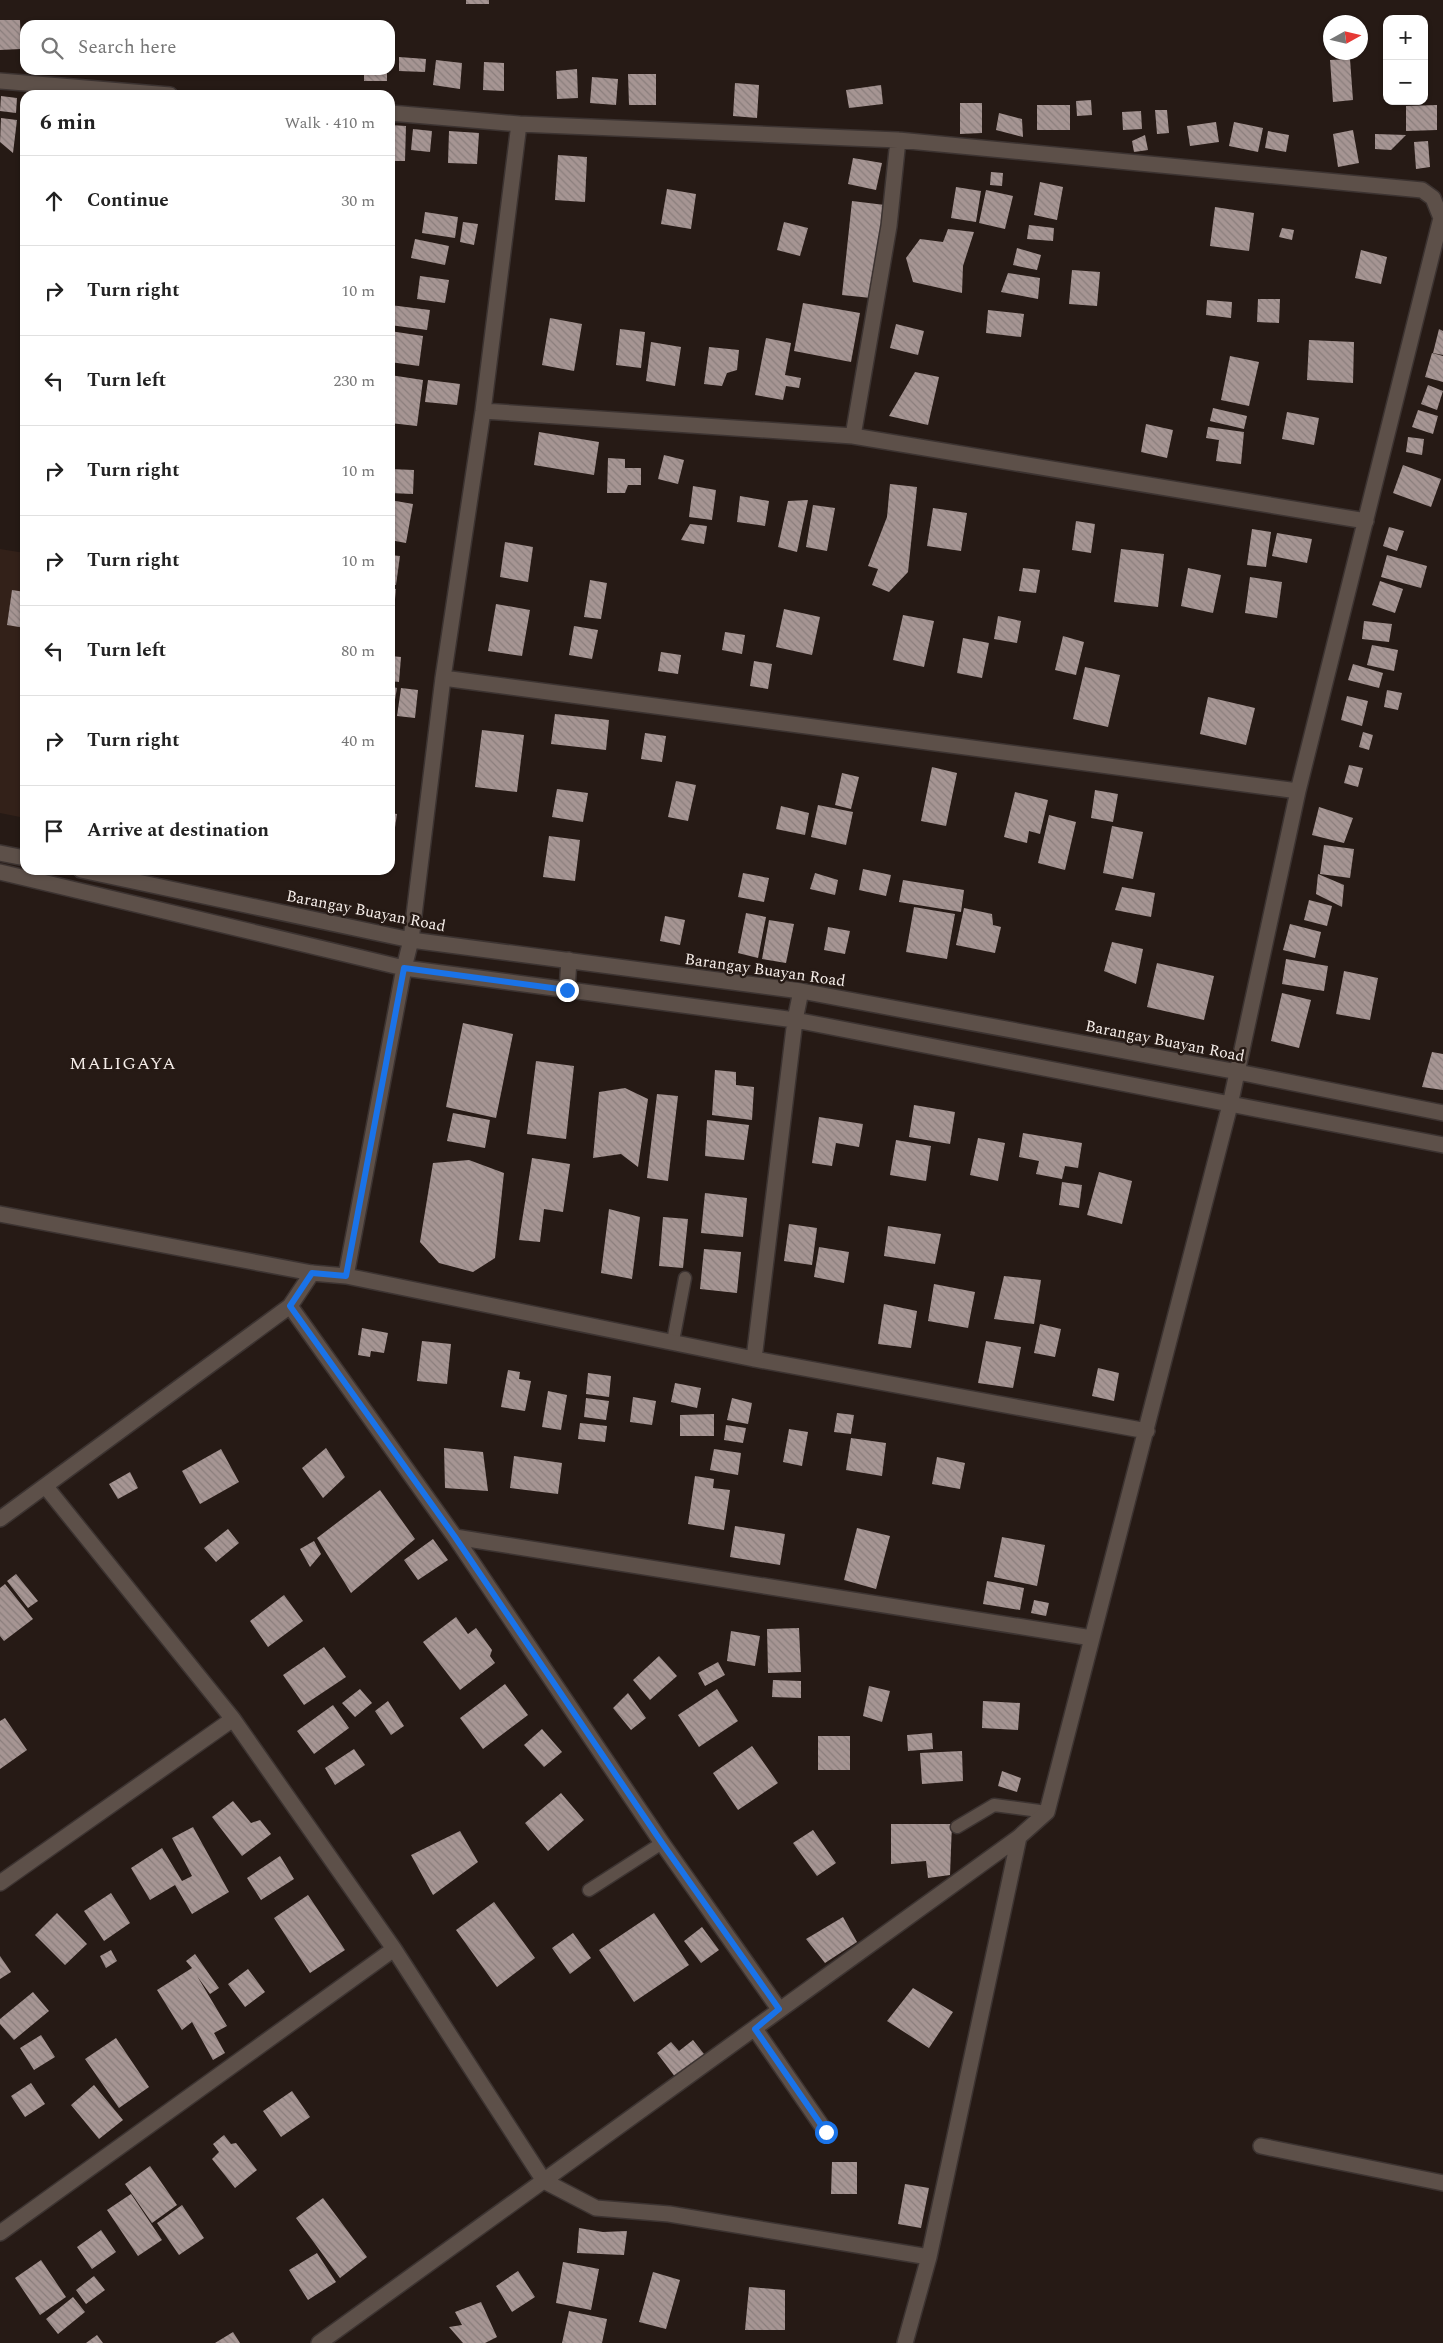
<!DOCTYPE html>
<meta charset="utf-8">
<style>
:root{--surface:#fff;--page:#f2f2f2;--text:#222;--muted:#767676;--line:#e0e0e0}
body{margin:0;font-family:Spectral,serif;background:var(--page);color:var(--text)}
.controls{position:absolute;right:15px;top:15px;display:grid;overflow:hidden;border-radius:10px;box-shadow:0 1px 4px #0004}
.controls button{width:45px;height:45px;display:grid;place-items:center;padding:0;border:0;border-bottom:1px solid var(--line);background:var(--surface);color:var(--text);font:25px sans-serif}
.compass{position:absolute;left:1323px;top:15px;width:45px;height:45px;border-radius:50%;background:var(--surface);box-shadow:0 1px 4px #0004;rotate:82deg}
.stop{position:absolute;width:15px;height:15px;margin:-11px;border:4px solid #1a73e8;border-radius:50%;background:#fff}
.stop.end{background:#1a73e8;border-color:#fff;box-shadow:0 1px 5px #0008}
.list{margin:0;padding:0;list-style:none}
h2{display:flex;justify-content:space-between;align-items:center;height:65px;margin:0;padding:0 20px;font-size:21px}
h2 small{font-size:16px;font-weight:400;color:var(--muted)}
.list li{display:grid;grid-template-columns:32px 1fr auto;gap:15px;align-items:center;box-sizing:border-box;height:90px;padding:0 20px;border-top:1px solid var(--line)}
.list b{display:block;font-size:19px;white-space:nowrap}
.list em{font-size:16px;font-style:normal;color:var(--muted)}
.icon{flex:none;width:28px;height:28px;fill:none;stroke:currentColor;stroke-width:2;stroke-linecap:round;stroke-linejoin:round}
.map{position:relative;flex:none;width:1443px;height:2343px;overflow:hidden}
.search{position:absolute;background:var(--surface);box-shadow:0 1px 4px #0004;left:20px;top:20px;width:375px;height:55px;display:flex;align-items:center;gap:12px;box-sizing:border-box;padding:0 18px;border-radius:15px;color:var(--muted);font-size:19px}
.panel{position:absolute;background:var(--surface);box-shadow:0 1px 4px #0004;left:20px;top:90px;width:375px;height:785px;border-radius:15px}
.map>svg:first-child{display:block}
.built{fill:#332119}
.building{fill:url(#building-back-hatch)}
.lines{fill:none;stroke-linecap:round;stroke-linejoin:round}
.service-casing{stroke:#3c3331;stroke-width:15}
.minor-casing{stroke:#3c3331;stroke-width:18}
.service{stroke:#5d5049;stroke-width:12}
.minor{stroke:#5d5049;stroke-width:15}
.route{stroke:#1a73e8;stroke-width:6}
.labels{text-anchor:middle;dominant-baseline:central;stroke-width:5;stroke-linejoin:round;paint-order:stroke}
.street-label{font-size:16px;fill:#f5ede9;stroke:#261a15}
.neighbourhood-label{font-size:18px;letter-spacing:1px;fill:#f5ede9;stroke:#261a15}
</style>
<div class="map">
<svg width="1443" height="2343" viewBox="0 0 1443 2343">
<defs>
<pattern id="building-back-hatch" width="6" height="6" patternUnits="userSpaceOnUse" patternTransform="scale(1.25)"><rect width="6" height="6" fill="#a69593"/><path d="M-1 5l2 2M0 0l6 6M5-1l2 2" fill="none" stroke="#8a7e7c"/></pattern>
</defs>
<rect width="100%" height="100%" fill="#261a15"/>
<!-- built -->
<path class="built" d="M0,549l25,4v265l-25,-5z"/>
<!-- building -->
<path class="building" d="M466,0h23v4h-23z
M0,20h20l1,29 -21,1z
M399,57l27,2 -1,13 -26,-1z
M1350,59l3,41 -20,2 -3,-42z
M436,60l26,3 -2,26 -27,-4z
M484,62l20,1v28l-21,-1z
M577,69l1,29 -21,1 -1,-28z
M209,70h25v2h-25z
M250,70h25l-1,4 -24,-1z
M364,70h23v11h-23z
M628,74h28v31h-27z
M592,77l26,2 -2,26 -26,-2z
M735,83l24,2 -2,33 -24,-2z
M881,85l2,19 -34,4 -3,-18z
M1,96l16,2 -1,15 -16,-2z
M1091,100l1,15 -15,1 -1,-15z
M960,103h22v30l-22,1z
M1037,105h33v25h-33z
M1437,105v25l-31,1v-25z
M1155,110h12l2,23 -12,1z
M1141,111l1,18 -19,1 -1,-18z
M999,113l23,6 1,18 -27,-7z
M1,118l16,2 -4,33 -13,-11z
M1216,122l3,20 -29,4 -3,-20z
M1234,122l29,6 -5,24 -29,-6z
M390,125l16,1 -1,35h-15z
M413,129l19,2 -2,21 -19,-2z
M1353,130l6,33 -21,4 -5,-33z
M449,131l30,2 -2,31 -29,-1z
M1268,131l21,4 -3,17 -21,-4z
M1375,134l31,1 -15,15 -16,-1z
M1145,135l3,15 -14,2 -2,-11z
M1428,141l2,26 -14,2 -2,-27z
M558,155l29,2 -2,45 -30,-2z
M853,158l29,5 -6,27 -28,-6z
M991,172l12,1 -1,13 -12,-1z
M1040,182l23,5 -6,33 -23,-5z
M956,187l25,4 -5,31 -25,-4z
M667,189l29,5 -5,35 -30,-5z
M986,190l27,6 -8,33 -26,-6z
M852,201l33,4 -14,93 -29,-3z
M1215,207l39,6 -5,38 -39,-5z
M425,212l33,5 -3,21 -33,-5z
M463,222l15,2 -4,21 -14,-3z
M784,222l24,6 -8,28 -23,-6z
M1029,225l25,3 -1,13 -26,-2z
M1282,228l12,2 -2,10 -13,-3z
M948,229l26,3 -11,34 -1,27 -49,-11 -7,-24 14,-19 23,3z
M415,239l34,7 -4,19 -34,-7z
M1017,248l24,7 -4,15 -24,-5z
M1361,250l26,7 -6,27 -26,-6z
M1072,270l28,2 -3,34 -28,-2z
M1008,273l32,5 -2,21 -37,-7z
M420,276l29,4 -4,23 -28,-4z
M1258,299h22l-1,24 -22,-1z
M1207,300l25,2 -1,16 -25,-3z
M803,303l57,10 -9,49 -57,-11z
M390,305l40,5 -3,20 -37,-5z
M988,310l36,4 -3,23 -35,-4z
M550,318l32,6 -8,47 -32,-6z
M896,324l28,7 -6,24 -28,-7z
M620,329l25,3 -4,36 -25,-3z
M1439,329l4,2v24l-10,-2z
M390,331l33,5 -4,30 -29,-4z
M766,338l25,5 -6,32 16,3 -2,10 -13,-2 -3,14 -28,-5z
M1309,340l45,2 -1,41 -46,-3z
M651,342l30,5 -6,39 -29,-5z
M709,347l30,3 -2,20 -10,3 -5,13 -18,-2z
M1432,353l11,3v26l-18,-5z
M1230,356l29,6 -10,44 -28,-6z
M915,372l24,5 -11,48 -39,-9z
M390,375l33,5 -6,46 -27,-3z
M428,380l32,4 -3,21 -32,-3z
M1428,385l15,6 -6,19 -16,-6z
M1213,408l34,8 -3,13 -34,-8z
M1418,410l20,6 -5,18 -21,-7z
M1287,412l32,6 -5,27 -32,-6z
M1146,424l27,6 -6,28 -26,-6z
M1208,427l36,5 -3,32 -25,-3 3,-21 -13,-2z
M539,432l60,10 -5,33 -60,-10z
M1408,437l16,2 -2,16 -16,-3z
M664,455l20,5 -6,24 -20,-5z
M608,458l17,1v9h16v17h-13l-3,8h-18z
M1403,465l38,14 -10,28 -38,-14z
M390,469l24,1 -1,24 -23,-1z
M890,484l27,3 -9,85 -19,20 -17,-7 6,-16 -10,-3 19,-49z
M693,486l23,4 -4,30 -23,-3z
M740,496l29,5 -4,25 -28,-4z
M390,500l23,4 -7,39 -16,-3z
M808,500l-11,52 -19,-5 10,-46z
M813,505l22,3 -8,43 -21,-4z
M933,508l34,5 -6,38 -34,-5z
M1076,521l19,3 -4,29 -19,-3z
M690,524l17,2 -3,18 -23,-4z
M1389,527l15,4 -7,20 -14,-5z
M1252,529l19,3 -5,35 -19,-2z
M1277,533l35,6 -5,24 -35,-7z
M505,542l28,5 -5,35 -28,-5z
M1121,549l43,5 -6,53 -44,-5z
M390,555l10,1 -4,29 -6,-1z
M1387,555l40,11 -6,22 -40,-11z
M1023,568l17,2 -4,23 -17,-2z
M1188,568l33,7 -8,38 -32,-7z
M1250,577l32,5 -5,36 -32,-5z
M590,580l17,3 -6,36 -17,-2z
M1380,581l23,8 -8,24 -23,-8z
M390,588l6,1 -3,31h-3z
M12,590l13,2v36l-18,-3z
M496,604l34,6 -8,46 -34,-5z
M784,609l36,8 -8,38 -36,-8z
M903,615l31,6 -10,46 -31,-7z
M998,616l23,5 -4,22 -23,-4z
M1364,621l28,3 -3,18 -27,-3z
M574,626l24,4 -6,29 -23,-4z
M725,632l20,3 -3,19 -20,-4z
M1063,636l21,6 -8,33 -21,-5z
M963,638l26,5 -7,35 -25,-5z
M1372,645l26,5 -4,21 -27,-6z
M661,652l20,3 -3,19 -20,-3z
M390,656l11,1 -2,25 -9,-1z
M754,661l18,3 -4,25 -18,-3z
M1353,664l30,9 -4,15 -31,-8z
M1085,667l35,8 -12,52 -35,-8z
M390,686l7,2 -5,29 -2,-1z
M401,688l17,2 -3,28 -18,-2z
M1387,690l15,3 -4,17 -14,-3z
M1347,696l21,5 -6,25 -21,-6z
M1208,697l47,11 -9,37 -46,-11z
M555,714l54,6 -3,30 -55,-6z
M482,730l42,5 -7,57 -42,-5z
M1363,732l10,3 -4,15 -10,-3z
M645,733l21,3 -4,26 -21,-3z
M1349,765l14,3 -5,19 -14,-4z
M932,767l25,6 -11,53 -25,-5z
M842,773l17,4 -8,32 -16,-4z
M676,781l20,4 -8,36 -20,-4z
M557,789l31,4 -5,29 -31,-5z
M1095,790l23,4 -5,28 -22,-4z
M1015,792l33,8 -8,34 -11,-3 -2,12 -23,-6z
M818,805l35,7 -7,33 -35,-8z
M781,806l28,7 -4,22 -29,-6z
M1319,807l34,11 -9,25 -32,-8z
M390,813l7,1 -6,40h-1z
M1049,815l27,7 -11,48 -27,-7z
M1112,826l31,6 -10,47 -30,-6z
M549,836l31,4 -5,41 -32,-4z
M1324,845l30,4 -4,29 -30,-4z
M863,869l28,6 -5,21 -27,-6z
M743,873l26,5 -5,24 -26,-5z
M815,873l23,7 -3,15 -25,-6z
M1318,874l26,11 -2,22 -26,-13z
M903,880l61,10 -3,22 -62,-10z
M1122,887l33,6 -4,24 -36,-7z
M1309,900l23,6 -5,20 -23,-6z
M914,907l41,7 -8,45 -41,-7z
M964,908l28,6 1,11 8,2 -6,26 -39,-8z
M746,913l20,4 -8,41 -20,-5z
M665,916l20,4 -5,25 -20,-4z
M769,920l25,4 -8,39 -24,-4z
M1290,924l31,8 -6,26 -32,-8z
M828,927l22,4 -5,23 -21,-4z
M1112,942l31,7 -7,35 -32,-13z
M1286,959l42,7 -4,25 -42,-7z
M1157,963l57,13 -10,44 -57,-13z
M1344,971l34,7 -8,42 -34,-6z
M1282,993l29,7 -12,48 -28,-7z
M463,1023l50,11 -17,84 -50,-11z
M1432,1052l11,2v36l-21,-3z
M536,1061l38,5 -8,73 -39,-5z
M715,1070l21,2v13l18,2 -2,33 -40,-5z
M625,1088l23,11 -10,68 -17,-13 -28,4 6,-66z
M657,1094l21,2 -10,85 -21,-3z
M914,1105l41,7 -5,32 -41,-7z
M453,1113l37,7 -5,28 -38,-7z
M819,1117l44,7 -4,23 -23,-4 -4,23 -20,-3z
M707,1120l42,5 -5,35 -39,-4z
M1023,1133l59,10 -4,25 -13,-2 -3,13 -26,-5 3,-13 -20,-4z
M978,1138l27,5 -7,38 -28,-6z
M896,1140l35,6 -5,35 -36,-6z
M532,1158l38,6 -7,48 -19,-3 -4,33 -21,-2z
M469,1160l35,13 -9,85 -22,14 -34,-9 -19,-21 13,-79z
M1099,1172l33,9 -10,43 -35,-9z
M1062,1182l20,3 -3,23 -20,-3z
M705,1193l42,5 -4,39 -42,-4z
M609,1209l31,8 -8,62 -31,-6z
M663,1217l25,2 -5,49 -24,-2z
M789,1224l28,4 -5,37 -28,-4z
M888,1226l53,8 -6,30 -51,-8z
M819,1247l30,5 -5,31 -30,-6z
M704,1249l37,3 -4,41 -37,-4z
M1004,1276l37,4 -7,44 -40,-5z
M934,1284l41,8 -7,36 -40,-7z
M884,1304l33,7 -6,37 -33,-4z
M1040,1324l21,5 -6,28 -21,-4z
M362,1328l26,5 -4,20 -13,-2 -1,6 -12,-2z
M422,1341l29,3 -4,40 -30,-3z
M986,1341l35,6 -8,41 -35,-5z
M1098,1368l21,5 -5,28 -22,-5z
M508,1370l12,2 -1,7 12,2 -6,30 -24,-4z
M588,1373l23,3 -2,21 -23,-3z
M675,1383l26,5 -4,20 -26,-6z
M548,1391l19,4 -6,35 -19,-3z
M633,1397l23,4 -4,24 -22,-3z
M586,1398l23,3 -3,19 -22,-3z
M732,1398l20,5 -4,21 -21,-4z
M837,1413l17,2 -3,19 -17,-2z
M714,1414v22h-34v-21z
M580,1423l27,3 -2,16 -27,-3z
M726,1425l20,3 -3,15 -19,-3z
M789,1429l19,3 -6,34 -19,-4z
M851,1438l35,5 -4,33 -36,-6z
M326,1448l19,29 -22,21 -21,-30z
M444,1448l39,4 5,39 -43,-3z
M221,1449l18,33 -39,22 -18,-33z
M714,1449l27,4 -3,22 -28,-5z
M514,1456l48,7 -4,31 -48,-6z
M937,1457l28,6 -5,26 -28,-5z
M130,1472l8,16 -20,11 -9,-15z
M695,1476l19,3 -1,9 17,2 -6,40 -36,-6z
M380,1490l35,49 -64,54 -34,-55z
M735,1526l50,8 -5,31 -50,-8z
M857,1528l33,8 -14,53 -32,-9z
M228,1529l11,14 -23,19 -12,-14z
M1002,1537l43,8 -8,41 -43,-9z
M433,1539l15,21 -30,20 -14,-20z
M314,1541l7,13 -11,13 -10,-18z
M16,1574l22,27 -10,7 -21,-27z
M987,1581l37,7 -4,22 -37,-6z
M5,1584l28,35 -29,22 -4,-5v-48z
M284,1595l19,26 -35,26 -18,-26z
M1034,1600l15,3 -3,13 -15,-3z
M456,1617l12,17 8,-6 16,22 -2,6 5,7 -35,27 -37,-48z
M799,1628l2,44 -33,1 -1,-44z
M731,1631l29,5 -5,30 -28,-5z
M324,1647l22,30 -42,28 -21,-30z
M659,1656l18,20 -27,24 -17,-20z
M718,1662l7,13 -20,11 -7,-13z
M773,1680l28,1v17l-29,-1z
M505,1684l23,31 -45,34 -23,-31z
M869,1686l21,5 -8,31 -19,-6z
M360,1689l12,14 -17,14 -13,-14z
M717,1689l21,32 -39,26 -21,-32z
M628,1693l18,25 -15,12 -18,-22z
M388,1701l16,25 -13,9 -16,-24z
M983,1701l37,2 -2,27 -36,-2z
M333,1705l16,23 -35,26 -17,-23z
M5,1718l22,32 -27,19v-48z
M542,1729l20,23 -18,15 -20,-22z
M932,1733l1,16 -25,2 -1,-16z
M818,1736h32v34h-32z
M752,1746l26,37 -40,27 -25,-37z
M354,1749l11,16 -30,20 -10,-17z
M962,1751l1,30 -41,3 -2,-31z
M1002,1771l19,7 -4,14 -19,-6z
M561,1793l23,27 -36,31 -23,-28z
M233,1801l18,22 9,-3 11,14 -29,22 -30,-39z
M891,1824h61l-2,51 -22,3 -2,-17 -35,3z
M193,1827l36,65 -37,22 -17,-29 -25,15 -19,-32 31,-20 20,33 10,-5 -20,-38z
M813,1830l23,33 -19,13 -24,-33z
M460,1831l18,31 -45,33 -22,-40z
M280,1856l14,23 -33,21 -14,-22z
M111,1893l19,30 -26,18 -20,-30z
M308,1895l37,55 -35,23 -36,-55z
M494,1902l41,56 -38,29 -41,-57z
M57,1913l30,31 -22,21 -30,-30z
M654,1913l35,52 -55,37 -35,-52z
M843,1917l14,25 -32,21 -19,-24z
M702,1927l17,23 -18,13 -17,-22z
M573,1933l18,25 -21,16 -18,-26z
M111,1950l6,11 -11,7 -6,-12z
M195,1954l24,34 -9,6 -13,-18 30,50 -13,7 11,20 -12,7 -21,-38 -10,8 -25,-40 35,-22 -6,-7z
M0,1956l11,16 -11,7z
M248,1969l17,23 -20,15 -17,-23z
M913,1988l40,24 -24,36 -42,-27z
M33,1992l16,19 -35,29 -14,-16v-5z
M41,2035l14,22 -21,13 -14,-22z
M116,2038l33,49 -30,21 -34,-49z
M693,2040l15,19 -29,23 -22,-29 14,-11 8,9z
M31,2083l14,21 -20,13 -14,-21z
M94,2085l29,35 -24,19 -28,-34z
M292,2091l18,26 -29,20 -18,-26z
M224,2135l7,9 5,-1 21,27 -22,18 -23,-29 7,-7 -6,-8z
M832,2162h25v32h-26z
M150,2166l27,39 -25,18 -27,-39z
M905,2184l24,4 -8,40 -23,-4z
M131,2194l31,46 -24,16 -31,-46z
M323,2198l44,59 -27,21 -44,-60z
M182,2205l22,33 -25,17 -22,-32z
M579,2228l24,4 24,-1 -3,24 -47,-2z
M101,2230l15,22 -24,17 -15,-22z
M317,2253l19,29 -28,18 -19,-30z
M41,2260l25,37 -26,18 -25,-37z
M563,2262l36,7 -8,41 -35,-7z
M518,2271l17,26 -23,15 -16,-26z
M653,2272l27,8 -14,49 -27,-7z
M94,2276l11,14 -19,14 -10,-14z
M749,2287l36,3v40h-40z
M73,2297l12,15 -27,22 -12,-15z
M481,2302l16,35 -12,6h-22l-14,-16 13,-2 -7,-13z
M569,2311l38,8 -5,24h-40z
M233,2332l7,11h-25z
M97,2335l6,8h-17z"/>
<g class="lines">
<defs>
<path id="service" d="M673,1341l12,-63
M957,1827l37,-22 53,7
M589,1890l73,-47"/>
<path id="minor" d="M0,81l170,14
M390,113l129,11 379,16 524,50 11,8 8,20 -143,573 -68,314 -183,707 -28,25 -90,420 -24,86
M483,411l370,25 513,85
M853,436l36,-210 9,-86
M443,678l855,113
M0,853l25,5
M81,870l330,70 390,51 437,81 205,41
M0,872l404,96 391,52 648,125
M567,990l2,-30
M0,1214l312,59 34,3 408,83 393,72
M346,1276l58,-308 7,-28 32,-262 40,-267 36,-287
M290,1306l165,231 207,306 117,166
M754,1359l41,-339 6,-29
M46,1487l187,232 161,230 150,232 52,27 73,6 260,43
M0,1519l290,-213 22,-33
M455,1537l637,101
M0,1883l233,-164
M755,2029l71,103
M1261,2146l182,37
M0,2233l394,-284
M319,2343l700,-506"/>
</defs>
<!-- service casing -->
<use href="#service" class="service-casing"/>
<!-- minor casing -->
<use href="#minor" class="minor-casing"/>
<!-- service -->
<use href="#service" class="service"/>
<!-- minor -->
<use href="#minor" class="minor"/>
</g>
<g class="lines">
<!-- route -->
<path class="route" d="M567,990l-163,-22 -58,308 -34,-3 -22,33 165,231 207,306 117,166 -24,20 71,103"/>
</g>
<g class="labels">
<!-- street labels -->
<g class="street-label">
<text transform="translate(366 911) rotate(11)">Barangay Buayan Road</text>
<text transform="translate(765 970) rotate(8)">Barangay Buayan Road</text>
<text transform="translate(1165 1041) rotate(11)">Barangay Buayan Road</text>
</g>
<!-- neighbourhood labels -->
<g class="neighbourhood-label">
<text x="123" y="1063">MALIGAYA</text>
</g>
</g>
</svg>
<div class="controls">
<button>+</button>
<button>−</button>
</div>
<svg class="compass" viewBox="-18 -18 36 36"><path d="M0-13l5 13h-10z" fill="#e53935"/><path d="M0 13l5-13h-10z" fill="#767676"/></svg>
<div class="stop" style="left:826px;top:2132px"></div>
<div class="stop end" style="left:567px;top:990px"></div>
<div class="search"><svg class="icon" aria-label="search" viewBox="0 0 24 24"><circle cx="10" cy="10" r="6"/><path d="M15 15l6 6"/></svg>Search here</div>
<section class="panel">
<h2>6 min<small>Walk · 410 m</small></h2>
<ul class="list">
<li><svg class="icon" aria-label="ahead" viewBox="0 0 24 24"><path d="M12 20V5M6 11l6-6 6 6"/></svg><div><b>Continue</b></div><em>30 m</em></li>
<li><svg class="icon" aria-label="right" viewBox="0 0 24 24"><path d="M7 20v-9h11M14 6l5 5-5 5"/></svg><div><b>Turn right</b></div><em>10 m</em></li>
<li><svg class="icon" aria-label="left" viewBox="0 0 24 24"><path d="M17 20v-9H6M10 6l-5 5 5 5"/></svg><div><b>Turn left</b></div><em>230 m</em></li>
<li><svg class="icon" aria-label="right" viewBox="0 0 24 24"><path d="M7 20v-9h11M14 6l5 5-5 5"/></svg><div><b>Turn right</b></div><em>10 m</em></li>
<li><svg class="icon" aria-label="right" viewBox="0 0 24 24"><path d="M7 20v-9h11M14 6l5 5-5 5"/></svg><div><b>Turn right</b></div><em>10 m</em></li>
<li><svg class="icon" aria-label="left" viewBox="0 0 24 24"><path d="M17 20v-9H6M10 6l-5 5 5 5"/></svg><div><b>Turn left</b></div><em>80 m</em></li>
<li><svg class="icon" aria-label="right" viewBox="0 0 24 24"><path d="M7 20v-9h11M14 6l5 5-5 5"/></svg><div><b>Turn right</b></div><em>40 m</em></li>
<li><svg class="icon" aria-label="arrive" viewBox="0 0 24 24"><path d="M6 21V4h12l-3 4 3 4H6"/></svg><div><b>Arrive at destination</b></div></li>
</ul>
</section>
</div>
